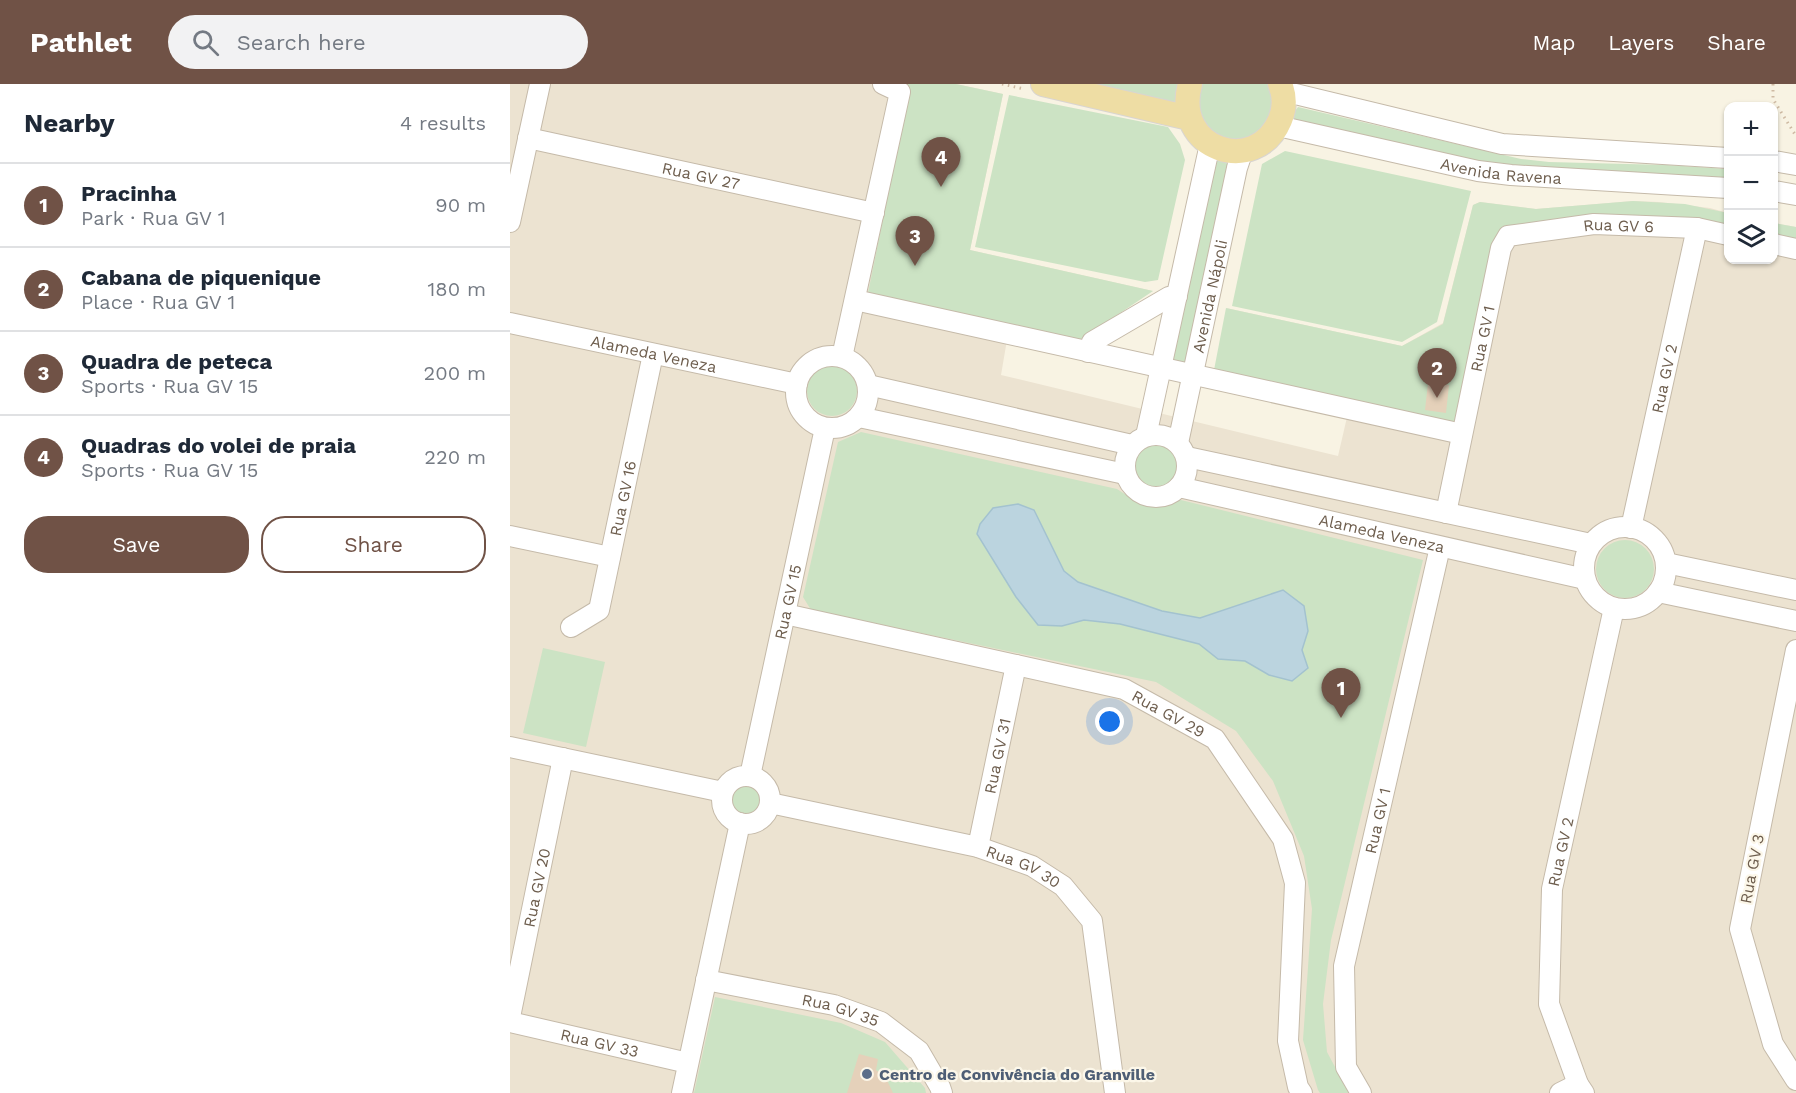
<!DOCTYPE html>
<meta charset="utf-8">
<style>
:root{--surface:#fff;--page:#f2f2f3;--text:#1f2937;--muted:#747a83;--line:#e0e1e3;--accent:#705246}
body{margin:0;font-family:"Work Sans",sans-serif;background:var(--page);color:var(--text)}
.controls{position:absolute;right:18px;top:18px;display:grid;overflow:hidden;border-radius:12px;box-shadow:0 2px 4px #0004}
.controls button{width:54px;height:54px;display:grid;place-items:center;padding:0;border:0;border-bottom:2px solid var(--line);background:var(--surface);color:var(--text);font:30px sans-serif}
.you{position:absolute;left:600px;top:638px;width:21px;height:21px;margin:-15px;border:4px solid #fff;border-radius:50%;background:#1a73e8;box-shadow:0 0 0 9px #1a73e833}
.badge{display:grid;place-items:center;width:39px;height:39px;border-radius:50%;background:var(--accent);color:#fff;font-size:20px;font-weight:700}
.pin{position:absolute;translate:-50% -50px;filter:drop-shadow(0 2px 3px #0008)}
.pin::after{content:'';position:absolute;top:32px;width:21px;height:18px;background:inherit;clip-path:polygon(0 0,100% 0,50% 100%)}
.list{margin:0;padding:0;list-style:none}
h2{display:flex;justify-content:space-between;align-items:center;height:78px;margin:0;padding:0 24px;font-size:26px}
h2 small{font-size:20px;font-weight:400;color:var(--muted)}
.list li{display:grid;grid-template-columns:39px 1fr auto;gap:18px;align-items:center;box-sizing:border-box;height:84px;padding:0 24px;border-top:2px solid var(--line)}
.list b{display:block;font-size:22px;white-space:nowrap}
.list p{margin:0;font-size:20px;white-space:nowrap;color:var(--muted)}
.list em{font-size:20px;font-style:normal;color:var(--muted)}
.actions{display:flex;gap:12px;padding:18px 24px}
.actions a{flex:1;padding:14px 0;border:2px solid var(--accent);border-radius:24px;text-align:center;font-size:21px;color:var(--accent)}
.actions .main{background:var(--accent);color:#fff}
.icon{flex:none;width:33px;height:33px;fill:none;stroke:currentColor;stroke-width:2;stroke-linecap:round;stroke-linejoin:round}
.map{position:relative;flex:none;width:1286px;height:1009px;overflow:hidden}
header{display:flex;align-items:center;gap:36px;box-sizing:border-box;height:84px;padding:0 30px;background:var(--accent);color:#fff}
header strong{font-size:28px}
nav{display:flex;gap:33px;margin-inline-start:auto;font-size:21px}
.search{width:420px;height:54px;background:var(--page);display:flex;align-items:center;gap:15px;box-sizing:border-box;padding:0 21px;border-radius:33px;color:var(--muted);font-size:22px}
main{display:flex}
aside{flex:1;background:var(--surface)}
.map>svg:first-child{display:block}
.residential{fill:#ece3d1}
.green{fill:#cce3c4}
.water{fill:#bbd4df;stroke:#a3c2cf;stroke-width:1.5}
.building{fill:#e5d1ba}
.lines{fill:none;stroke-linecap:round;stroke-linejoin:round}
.minor-casing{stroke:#c5baa9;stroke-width:22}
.major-casing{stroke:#d9d5d1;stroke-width:26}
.path{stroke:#cebaa3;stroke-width:3;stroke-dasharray:1.5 4.5;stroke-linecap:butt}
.minor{stroke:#fff;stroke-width:20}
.major{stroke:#eedda4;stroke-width:24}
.service-dot{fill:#5c6f8a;stroke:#fcf7e9;stroke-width:2}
.labels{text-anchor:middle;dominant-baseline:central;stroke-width:4.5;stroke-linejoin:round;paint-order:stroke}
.street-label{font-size:16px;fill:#6d5d4d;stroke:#fcf7e9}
.service-label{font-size:16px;font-weight:bold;fill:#4e5e75;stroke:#fcf7e9;text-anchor:start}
</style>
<header>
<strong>Pathlet</strong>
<div class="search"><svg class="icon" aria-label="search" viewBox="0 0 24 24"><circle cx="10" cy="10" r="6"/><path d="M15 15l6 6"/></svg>Search here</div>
<nav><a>Map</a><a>Layers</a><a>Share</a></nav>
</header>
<main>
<aside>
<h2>Nearby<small>4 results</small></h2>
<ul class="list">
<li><span class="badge">1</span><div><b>Pracinha</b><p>Park · Rua GV 1</p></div><em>90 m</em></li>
<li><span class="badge">2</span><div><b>Cabana de piquenique</b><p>Place · Rua GV 1</p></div><em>180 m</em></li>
<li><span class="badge">3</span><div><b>Quadra de peteca</b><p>Sports · Rua GV 15</p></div><em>200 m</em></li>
<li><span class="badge">4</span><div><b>Quadras do volei de praia</b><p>Sports · Rua GV 15</p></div><em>220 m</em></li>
</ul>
<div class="actions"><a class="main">Save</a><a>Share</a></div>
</aside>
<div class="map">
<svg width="1286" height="1009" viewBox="0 0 1286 1009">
<rect width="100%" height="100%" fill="#f8f3e3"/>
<!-- residential -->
<path class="residential" d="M0,0h446l47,10 -33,156 183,41 -145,43 -7,41 337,81 13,-56 -125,-92 176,38 41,-23 30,-118 7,-3 56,7 97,-8 26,1 51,6 18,5v47h46v-37l22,4v866h-1286z"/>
<!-- green -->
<path class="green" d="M386,0h60l47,10 -33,156 183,41 -79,53 -207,-46 42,-208z
M555,0h118l-2,24z
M692,0h67c9,16 1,38 -12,50 -1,1 -6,3 -8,3 -21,7 -46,-2 -49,-26 -1,-10 -3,-18 2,-27z
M499,11l159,32 12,17 5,16 -27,120 -13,2 -170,-35z
M788,23l223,52 28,3 118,3 61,4v12l-208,-11 -224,-47 -4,-8z
M775,67l186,40 -34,131 -35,20 -170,-36 30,-142z
M709,73l8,2 2,3 -44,201 -13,-2 44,-201z
M1123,117l52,3 43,9v14l-191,-4 -24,5 -57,195 -242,-53 12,-62 176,38 41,-22 30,-119 7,-3 56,7z
M1264,139l22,4v15l-22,-5z
M297 307a25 25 0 1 1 50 0a25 25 0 1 1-50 0Z
M351,348l256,57 17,11 22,6 25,-6 242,60 -92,380 -8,64 4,48 22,41h-29l-2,-3 -15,-50 9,-131 -8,-53 -31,-75 -37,-50 -80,-49 -345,-72 -8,-13 35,-155z
M623 382a23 23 0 1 1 46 0a23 23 0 1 1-46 0Z
M1086 485a29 29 0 1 1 58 0a29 29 0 1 1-58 0Z
M33,564l62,14 -19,85 -63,-14z
M219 716a17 17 0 1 1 34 0a17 17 0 1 1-34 0Z
M205,913l126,26 44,19 40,46 1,5h-232z"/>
<!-- water -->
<path class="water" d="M508,420l16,6 30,61 14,11 84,29 38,7 83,-28 21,16 4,25 -6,19 6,18 -16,13 -23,-6 -24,-14 -27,-2 -19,-15 -79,-20 -36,-4 -22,6 -24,-1 -22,-28 -39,-63 3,-10 13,-16z"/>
<!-- building -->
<path class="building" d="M918,299l21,2 -3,28 -21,-3z
M349,970l19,5 -2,11 10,8 7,15h-46z"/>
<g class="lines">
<defs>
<g id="minor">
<path d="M773,7l219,53 226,14"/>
<path id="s1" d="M768,42l200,45 33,4 217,13"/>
<path id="s2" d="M18,54l346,75"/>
<path d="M1264,77l22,4"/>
<path d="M1264,107l22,4"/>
<path d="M0,138l30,-138"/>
<path d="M1264,160l22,5"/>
<path d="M345,216l607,134"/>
<path id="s3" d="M0,239l287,61"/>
<path d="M578,268l4,-10 77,-45 8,-1"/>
<circle cx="322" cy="308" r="36"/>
<path d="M332,273l58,-265 -17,-8"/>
<path d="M358,301l264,60"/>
<path d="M349,333l266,57"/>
<circle cx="646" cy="382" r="31"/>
<path d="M636,352l64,-292"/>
<path id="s4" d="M668,359l59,-275 6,-18"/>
<path d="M677,373l404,87"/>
<path id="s5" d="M669,403l406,92"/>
<path id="s6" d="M936,429l55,-265 7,-12 86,-12 103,4 31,7"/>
<circle cx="1115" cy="484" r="41"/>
<path id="s7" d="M1121,444l66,-300"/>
<path d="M0,452l100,21"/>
<path d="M1156,479l130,27"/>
<path d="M1148,508l138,29"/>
<path id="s8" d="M275,530l339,75 91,50 68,100 12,44 -7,158 10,46 4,6"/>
<path id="s9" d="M61,543l28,-17 54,-256"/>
<path d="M1286,566l-56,279 33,115 23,36"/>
<path d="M0,663l213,45"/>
<path id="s10" d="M240,692l75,-348"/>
<circle cx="236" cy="716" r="24"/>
<path id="s11" d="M260,719l208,44 54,19 31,20 29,35 23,172"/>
<path id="s12" d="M468,763l38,-182"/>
<path id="s13" d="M196,896l128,25 47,17 38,29 21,36 2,6"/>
<path id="s14" d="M0,933l53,-259"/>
<path id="s15" d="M0,938l178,41"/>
<path d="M172,1009l58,-270"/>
<path id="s16" d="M851,1009l-15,-26 -2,-101 96,-419"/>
<path d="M1050,1009l18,-9"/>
<path id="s17" d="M1074,1009l-6,-9 -29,-80 3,-115 62,-281"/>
</g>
<path id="major" d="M533,0l146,34
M680,0c-18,66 66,93 90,36 5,-12 5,-24 0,-36"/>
</defs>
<!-- minor casing -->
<use href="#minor" class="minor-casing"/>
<!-- major casing -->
<use href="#major" class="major-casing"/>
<!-- path -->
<path class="path" d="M492,0l22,5
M1263,0v15l23,37"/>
<!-- minor -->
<use href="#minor" class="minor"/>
<!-- major -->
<use href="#major" class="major"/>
</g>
<!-- markers -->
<circle class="service-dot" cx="357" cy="990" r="6"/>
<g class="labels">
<!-- street labels -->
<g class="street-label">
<text stroke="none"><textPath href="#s1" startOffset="228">Avenida Ravena</textPath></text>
<text stroke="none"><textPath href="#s2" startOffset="177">Rua GV 27</textPath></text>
<text stroke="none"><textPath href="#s6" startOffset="396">Rua GV 6</textPath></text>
<text stroke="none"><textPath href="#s4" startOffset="150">Avenida Nápoli</textPath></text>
<text stroke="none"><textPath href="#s6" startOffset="178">Rua GV 1</textPath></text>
<text stroke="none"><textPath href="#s3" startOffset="147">Alameda Veneza</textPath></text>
<text stroke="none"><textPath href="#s7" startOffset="153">Rua GV 2</textPath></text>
<text stroke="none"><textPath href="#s9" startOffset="147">Rua GV 16</textPath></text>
<text stroke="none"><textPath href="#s5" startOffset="208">Alameda Veneza</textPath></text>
<text stroke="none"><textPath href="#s10" startOffset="178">Rua GV 15</textPath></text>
<text stroke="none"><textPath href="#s8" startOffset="398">Rua GV 29</textPath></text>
<text stroke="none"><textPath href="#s12" startOffset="93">Rua GV 31</textPath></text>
<text stroke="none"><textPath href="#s16" startOffset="280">Rua GV 1</textPath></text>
<text stroke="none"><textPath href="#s17" startOffset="249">Rua GV 2</textPath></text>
<text stroke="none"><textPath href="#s11" startOffset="262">Rua GV 30</textPath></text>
<text transform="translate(1242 785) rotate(-79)">Rua GV 3</text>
<text stroke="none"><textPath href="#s14" startOffset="132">Rua GV 20</textPath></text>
<text stroke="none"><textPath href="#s13" startOffset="138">Rua GV 35</textPath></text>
<text stroke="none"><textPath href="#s15" startOffset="92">Rua GV 33</textPath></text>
</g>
<!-- service labels -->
<g class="service-label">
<text x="369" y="990">Centro de Convivência do Granville</text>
</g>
</g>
</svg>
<div class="controls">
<button>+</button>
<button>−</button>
<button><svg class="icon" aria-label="layers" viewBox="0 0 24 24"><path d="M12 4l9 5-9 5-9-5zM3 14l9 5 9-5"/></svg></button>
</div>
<div class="you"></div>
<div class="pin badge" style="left:831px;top:634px">1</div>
<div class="pin badge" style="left:927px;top:314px">2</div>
<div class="pin badge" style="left:405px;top:182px">3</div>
<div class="pin badge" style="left:431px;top:103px">4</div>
</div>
</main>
